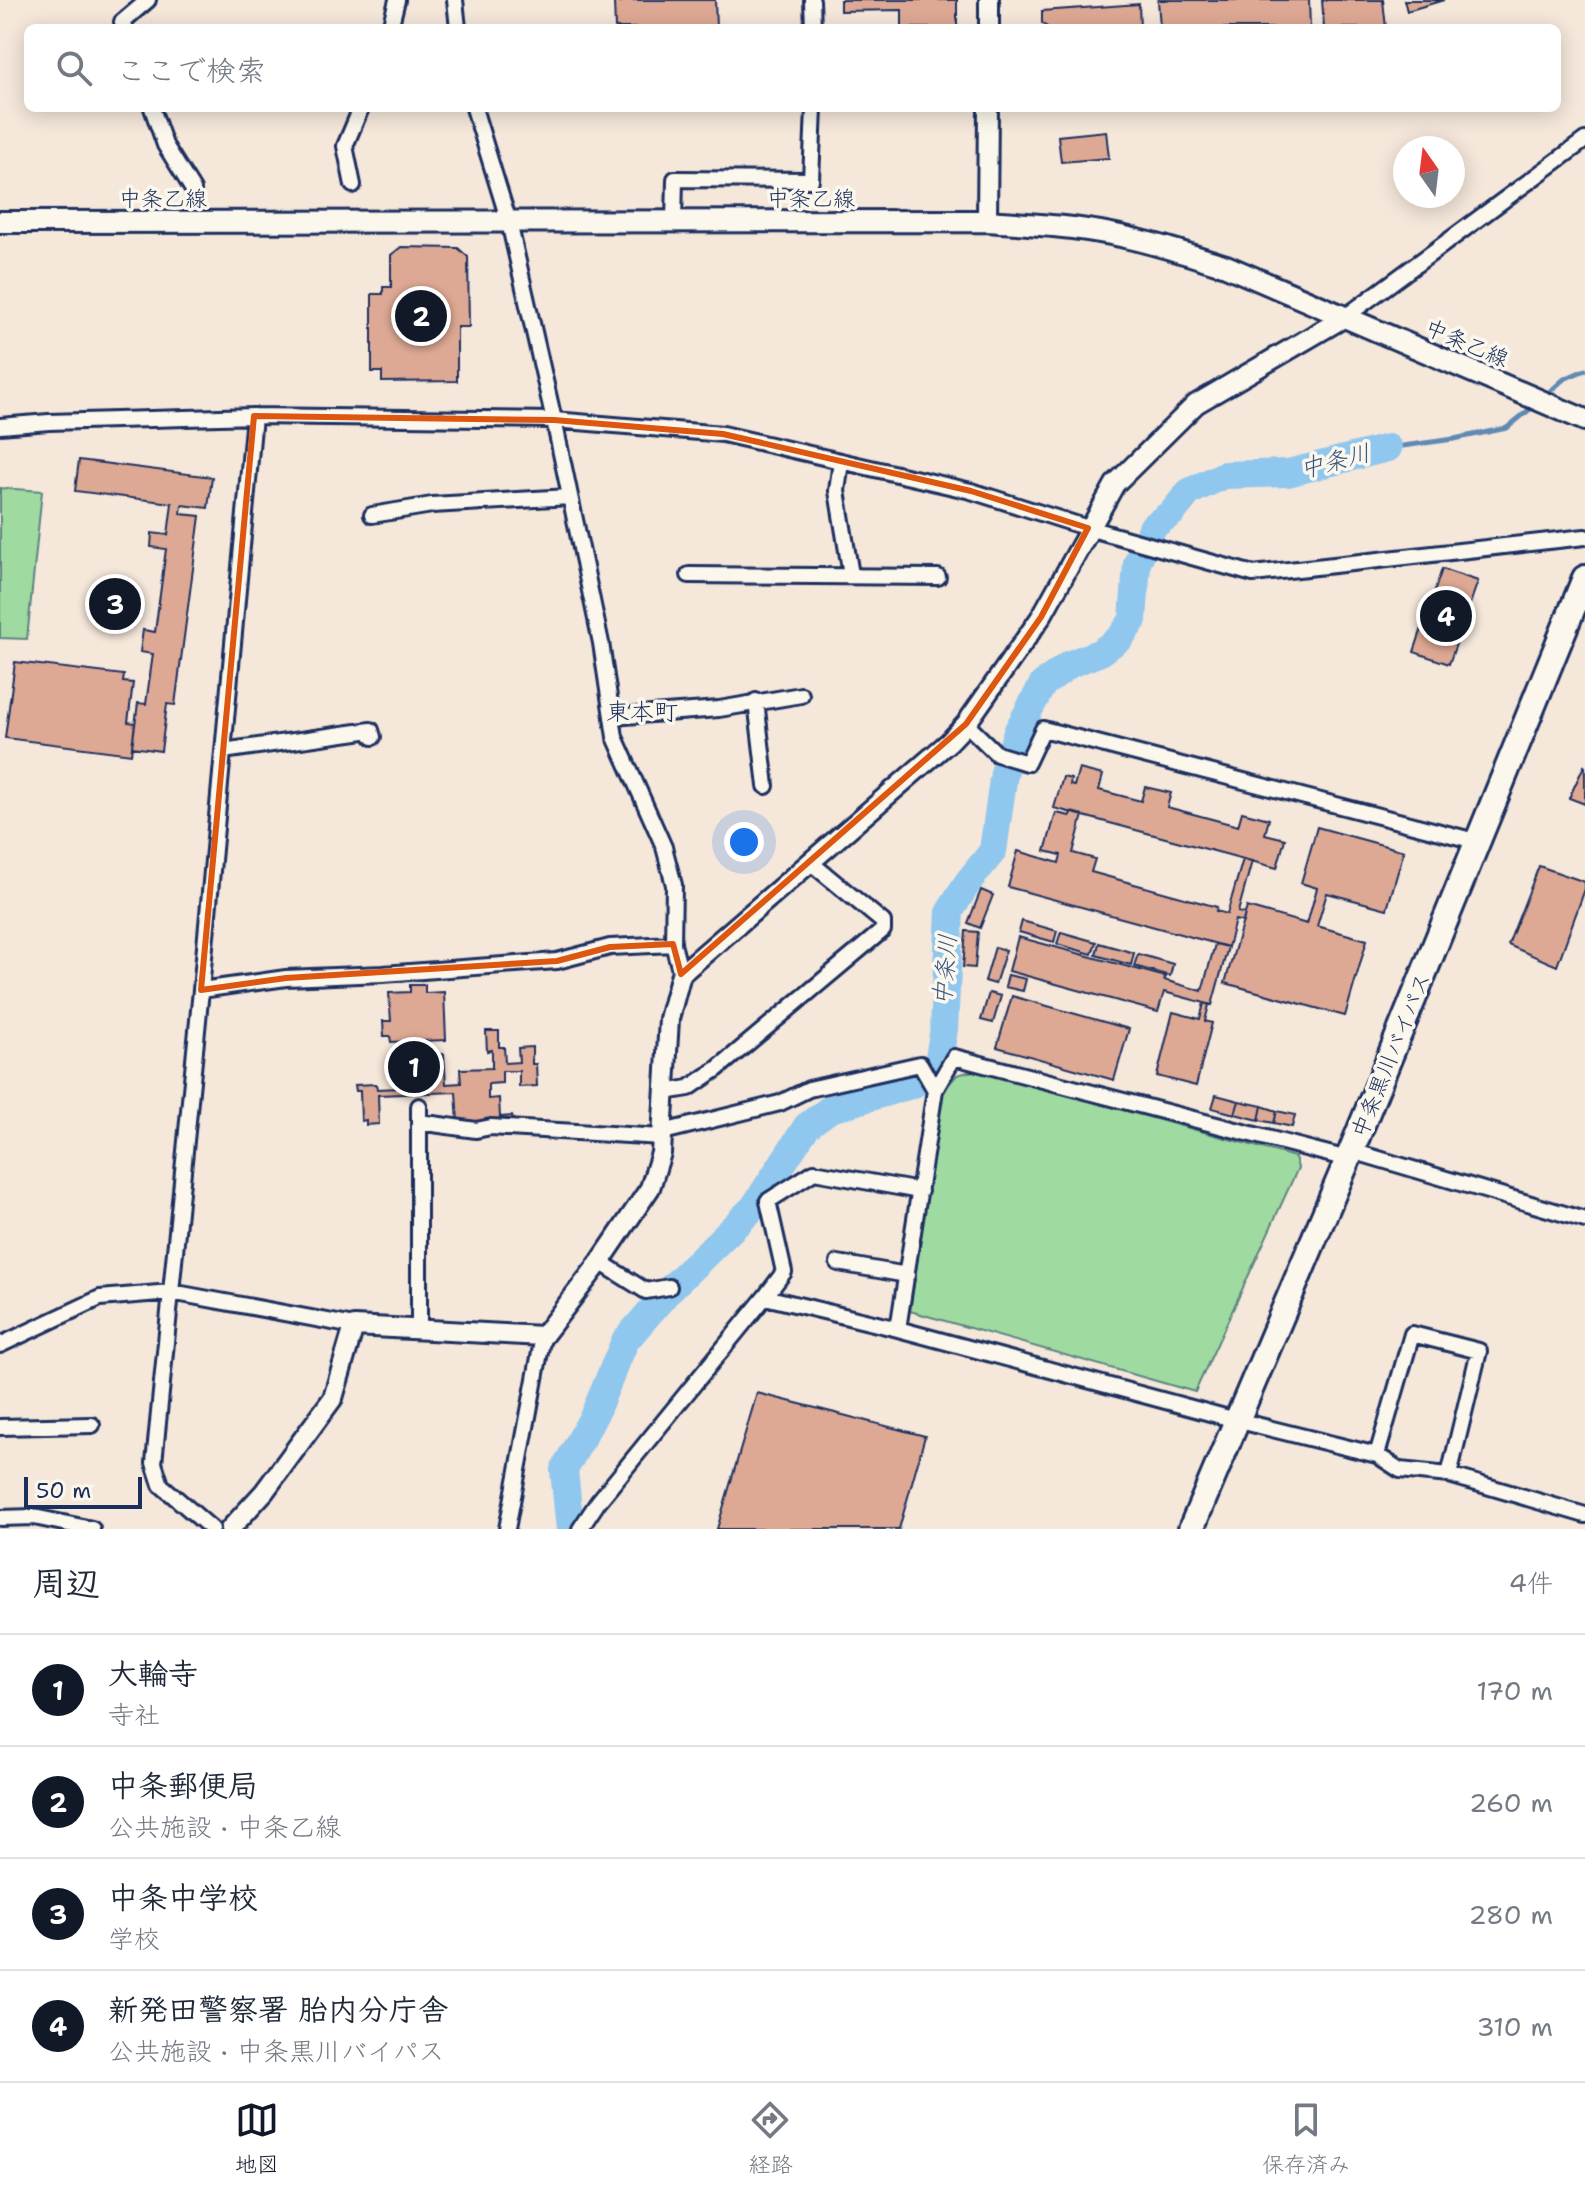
<!DOCTYPE html>
<html lang="ja">
<meta charset="utf-8">
<style>
:root{--surface:#fff;--page:#f6f6f7;--text:#1f2937;--muted:#747a83;--line:#e0e1e3;--accent:#111827}
body{margin:0;font-family:"Shantell Sans","Klee One",sans-serif;background:var(--page);color:var(--text)}
.compass{position:absolute;left:1393px;top:136px;width:72px;height:72px;border-radius:50%;background:var(--surface);box-shadow:0 4px 20px #0003;rotate:346deg}
.scale{position:absolute;left:24px;bottom:20px;width:118px;box-sizing:border-box;padding-left:8px;border:4px solid #1b2f5e;border-top:0;font-size:22px;line-height:28px;white-space:nowrap;color:#1b2f5e;-webkit-text-stroke:6px #fbf7ec;paint-order:stroke}
.you{position:absolute;left:744px;top:842px;width:28px;height:28px;margin:-20px;border:6px solid #fff;border-radius:50%;background:#1a73e8;box-shadow:0 0 0 12px #1a73e833}
.badge{display:grid;place-items:center;width:52px;height:52px;border-radius:50%;background:var(--accent);color:#fff;font-size:26px;font-weight:700}
.pin{position:absolute;translate:-50% -50%;border:4px solid #fff;box-shadow:0 2px 8px #0006}
.list{margin:0;padding:0;list-style:none}
h2{display:flex;justify-content:space-between;align-items:center;height:104px;margin:0;padding:0 32px;font-size:34px}
h2 small{font-size:26px;font-weight:400;color:var(--muted)}
.list li{display:grid;grid-template-columns:52px 1fr auto;gap:24px;align-items:center;box-sizing:border-box;height:112px;padding:0 32px;border-top:2px solid var(--line)}
.list b{display:block;font-size:30px;white-space:nowrap}
.list p{margin:0;font-size:26px;white-space:nowrap;color:var(--muted)}
.list em{font-size:26px;font-style:normal;color:var(--muted)}
.icon{flex:none;width:44px;height:44px;fill:none;stroke:currentColor;stroke-width:2;stroke-linecap:round;stroke-linejoin:round}
.map{position:relative;flex:none;width:1585px;height:1529px;overflow:hidden}
.search{position:absolute;background:var(--surface);box-shadow:0 4px 20px #0003;left:24px;right:24px;top:24px;height:88px;display:flex;align-items:center;gap:20px;box-sizing:border-box;padding:0 28px;border-radius:12px;color:var(--muted);font-size:30px}
.sheet{height:552px;background:var(--surface)}
nav{display:flex;justify-content:space-around;align-items:center;box-sizing:border-box;height:112px;border-top:2px solid var(--line);background:var(--surface);font-size:22px;color:var(--muted)}
nav a{display:grid;justify-items:center;gap:4px}
nav .on{color:var(--accent)}
.map>svg:first-child{display:block}
.green{fill:#9fdaa1;stroke:#5d8480;stroke-width:2}
.lines{fill:none;stroke-linecap:round;stroke-linejoin:round}
.stream{stroke:#618ab4;stroke-width:5}
.river{stroke:#8fc7ee;stroke-width:28}
.building{fill:#dea994;stroke:#1b2f5e;stroke-width:2}
.minor-casing{stroke:#1b2f5e;stroke-width:20}
.tertiary-casing{stroke:#1b2f5e;stroke-width:24}
.secondary-casing{stroke:#1b2f5e;stroke-width:26}
.trunk-casing{stroke:#1b2f5e;stroke-width:30}
.minor{stroke:#fbf7ec;stroke-width:14}
.tertiary{stroke:#fbf7ec;stroke-width:18}
.secondary{stroke:#fbf7ec;stroke-width:20}
.trunk{stroke:#fbf7ec;stroke-width:24}
.marked{fill:none;stroke:#de5710;stroke-width:6;stroke-linejoin:round}
.labels{text-anchor:middle;dominant-baseline:central;stroke-width:7;stroke-linejoin:round;paint-order:stroke}
.street-label{font-size:22px;fill:#1b2f5e;stroke:#fbf7ec}
.water-label{font-size:24px;font-style:italic;fill:#385582;stroke:#fbf7ec}
.neighbourhood-label{font-size:24px;fill:#1b2f5e;stroke:#fbf7ec}
</style>
<div class="map">
<svg width="1585" height="1529" viewBox="0 0 1585 1529">
<rect width="100%" height="100%" fill="#f5e7da"/>
<filter id="ink" filterUnits="userSpaceOnUse"><feTurbulence type="fractalNoise" baseFrequency=".0125" numOctaves="2"/><feDisplacementMap in="SourceGraphic" scale="16" xChannelSelector="R" yChannelSelector="G"/><feConvolveMatrix kernelMatrix="1 2 1 2 8 2 1 2 1" color-interpolation-filters="sRGB"/></filter>
<g filter="url(#ink)">
<!-- green -->
<path class="green" d="M0,488l42,3 -15,148 -27,-1z
M976,1070l319,87 3,11 -103,224 -285,-81 32,-219 15,-17z"/>
<g class="lines">
<!-- stream -->
<path class="stream" d="M1546,395l18,-16 21,-9
M1388,448l66,-9 53,-11 28,-23"/>
<!-- river -->
<path class="river" d="M570,1529l-6,-59 30,-55 31,-74 44,-51 85,-83 53,-81 23,-17 84,-25 24,-21 6,-34 6,-118 18,-29 25,-31 11,-78 13,-41 26,-48 27,-20 31,-12 19,-14 13,-18 4,-57 16,-37 19,-13 17,-21 35,-17 64,-2 100,-25"/>
</g>
<!-- building -->
<path class="building" d="M621,0h94l1,28h-101l-1,-26h7z
M840,0h117v28h-55v-18l-62,1z
M1158,0h151l1,28h-150z
M1322,0h61l3,28h-62z
M1404,0h40l-37,11z
M1139,4l1,24h-92l-6,-5v-12z
M1106,131l3,27 -48,4 -3,-26z
M401,247l57,1 10,9 1,70h-12v54l-75,1v-10h-10v-78h11v-7h8v-32z
M79,460l133,17 -4,31 -26,-3 -1,9 19,2 -25,189 -8,-1 -6,47 -29,-4 6,-44 8,1 7,-50 -13,-2 3,-22 12,2 11,-83 -15,-2 1,-14 16,2 4,-32 -97,-12z
M1442,569l36,12 -29,83 -35,-12z
M15,662l109,13 -1,7 10,1 -5,39 7,1 -4,31 -126,-16z
M1584,766l1,1v37l-16,-6z
M1079,769l24,6 -4,15 42,11 4,-14 26,6 -4,14 71,19 4,-14 27,7 -4,15 20,5 -8,29 -223,-60 9,-31 8,2 -1,6 4,1z
M1071,812l12,3 -10,38 22,6 -4,13 126,35 -1,4 11,3 16,-55 9,2 -14,51 7,2 -2,8 -8,-2 -7,27 -220,-60 10,-36 41,12 2,-8 -16,-4 11,-38 14,3z
M1317,827l87,24 -17,58 -60,-16 -10,33 50,14 -22,76 -120,-33 22,-76 60,17 10,-36 -16,-5z
M1539,866l46,16v7l-28,77 -49,-21z
M981,890l12,5 -13,33 -12,-5z
M1022,921l35,10 -3,11 -35,-10z
M966,931l12,1 -3,36 -12,-1z
M1061,932l35,10 -4,12 -35,-10z
M1018,937l148,40 -2,3 38,11 13,-47 13,3 -16,58 -48,-13 -6,20 -149,-41z
M1099,943l35,10 -3,12 -35,-10z
M995,947l11,3 -11,34 -10,-3z
M1138,954l35,10 -3,12 -36,-10z
M1008,975l18,4 -3,12 -18,-4z
M410,985h15v8l19,-1 2,48 -24,1v14l22,-1 2,30 15,-1 -1,-14 32,-1v-18l-5,1 -1,-20h13v16h5l1,16 14,-1 -1,-14 14,-1v17h4l1,22 -18,1v-16h-17v12l-14,1v15l11,-1 1,19 12,-1 1,4 -55,3 -2,-31 -78,3 1,29 -13,1v-5l-5,1 -1,-30h-4l-1,-6 21,-1 1,5 23,-1 -2,-35 14,-1 -1,-11 -20,1 -1,-6h-6l-1,-15h8l-2,-28 21,-1z
M989,993l12,3 -8,27 -12,-3z
M1012,996l117,33 -15,51 -117,-33z
M1204,1003l5,2 -4,16 7,2 -16,63 -39,-10 16,-64 27,7z
M1216,1095l23,6 -4,13 -23,-6z
M1239,1101l23,5 -3,14 -24,-6z
M1262,1106l15,5 -3,12 -15,-3z
M1277,1111l18,4 -3,12 -18,-4z
M757,1393l168,43 -26,93h-182z"/>
<g class="lines">
<defs>
<path id="minor" d="M455,0l3,28
M812,0l1,28
M125,28l-3,-6 26,-22
M390,28l7,-28
M152,108l13,37 28,45
M474,108l35,114 45,198 47,223 14,94 49,110 10,38 -1,59 8,30
M353,185l-8,-39 16,-38
M674,222l1,-43 136,1 3,-72
M1345,317l240,-177
M0,426l49,-4 205,-6 300,4 169,14 248,57 117,37 165,46 332,-37
M841,461l-4,30 14,84
M372,515l60,-10 138,-8
M689,575l249,2
M756,701l10,85
M612,717l107,-8 82,-14
M966,724l31,30 30,9 16,-34 436,113
M223,751l148,-21 2,7
M201,990l85,-12 97,-4 174,-13 53,-14 63,-3
M665,1092l24,-4 28,-19 166,-139v-8l-73,-60
M419,1122l57,8 15,-3 171,10
M663,1132l117,-29 29,-14 111,-25 15,26
M1352,1151l233,69
M600,1262l46,29 23,-4
M838,1263l69,12
M765,1297l19,-25 -16,-71 46,-29 106,19
M898,1329l37,-239 19,-33 394,102
M419,1330v-224
M0,1345l100,-47 71,-6 183,34
M0,1427l92,-2
M1377,1455l35,-121 67,17 -30,124
M0,1518l34,-1 58,12
M212,1529l-51,-44 -7,-22 47,-473 53,-574
M507,1529l36,-193
M580,1529l18,-27 167,-205 133,32 338,91 141,35 23,15 49,5 136,40"/>
<path id="tertiary" d="M989,28v-28
M987,221l1,-113
M230,1529l34,-37 69,-94 21,-72 189,10 57,-74 50,-74 11,-35 8,-134 12,-45 268,-232 17,-18 75,-107 74,-133 81,-80 149,-87"/>
<path id="secondary" d="M0,222l987,-1c41,3 83,5 124,13 40,8 77,20 115,32l359,154"/>
<path id="trunk" d="M1191,1529l157,-370 237,-581"/>
</defs>
<!-- minor casing -->
<use href="#minor" class="minor-casing"/>
<!-- tertiary casing -->
<use href="#tertiary" class="tertiary-casing"/>
<!-- secondary casing -->
<use href="#secondary" class="secondary-casing"/>
<!-- trunk casing -->
<use href="#trunk" class="trunk-casing"/>
<!-- minor -->
<use href="#minor" class="minor"/>
<!-- tertiary -->
<use href="#tertiary" class="tertiary"/>
<!-- secondary -->
<use href="#secondary" class="secondary"/>
<!-- trunk -->
<use href="#trunk" class="trunk"/>
</g>
</g>
<!-- marked area -->
<path class="marked" d="M254,416l300,4 169,14 248,57 117,37 -47,89 -75,107 -285,250 -8,-30 -63,3 -53,14 -271,17 -85,12z"/>
<g class="labels">
<!-- street labels -->
<g class="street-label">
<text x="163" y="198">中条乙線</text>
<text x="811" y="198">中条乙線</text>
<text transform="translate(1467 343) rotate(23)">中条乙線</text>
<text transform="translate(1391 1055) rotate(-68)">中条黒川バイパス</text>
</g>
<!-- water labels -->
<g class="water-label">
<text transform="translate(1335 461) rotate(-14)">中条川</text>
<text transform="translate(945 970) rotate(-85)">中条川</text>
</g>
<!-- neighbourhood labels -->
<g class="neighbourhood-label">
<text x="642" y="712">東本町</text>
</g>
</g>
</svg>
<svg class="compass" viewBox="-18 -18 36 36"><path d="M0-13l5 13h-10z" fill="#e53935"/><path d="M0 13l5-13h-10z" fill="#747a83"/></svg>
<div class="scale">50 m</div>
<div class="you"></div>
<div class="pin badge" style="left:414px;top:1067px">1</div>
<div class="pin badge" style="left:421px;top:316px">2</div>
<div class="pin badge" style="left:115px;top:604px">3</div>
<div class="pin badge" style="left:1446px;top:616px">4</div>
<div class="search"><svg class="icon" aria-label="search" viewBox="0 0 24 24"><circle cx="10" cy="10" r="6"/><path d="M15 15l6 6"/></svg>ここで検索</div>
</div>
<section class="sheet">
<h2>周辺<small>4件</small></h2>
<ul class="list">
<li><span class="badge">1</span><div><b>大輪寺</b><p>寺社</p></div><em>170 m</em></li>
<li><span class="badge">2</span><div><b>中条郵便局</b><p>公共施設 · 中条乙線</p></div><em>260 m</em></li>
<li><span class="badge">3</span><div><b>中条中学校</b><p>学校</p></div><em>280 m</em></li>
<li><span class="badge">4</span><div><b>新発田警察署 胎内分庁舎</b><p>公共施設 · 中条黒川バイパス</p></div><em>310 m</em></li>
</ul>
</section>
<nav>
<a class="on"><svg class="icon" aria-label="map" viewBox="0 0 24 24"><path d="M3 6l6-2 6 2 6-2v14l-6 2-6-2-6 2zM9 4v14M15 6v14"/></svg>地図</a>
<a><svg class="icon" aria-label="directions" viewBox="0 0 24 24"><path d="M12 3l9 9-9 9-9-9zM9 14v-3h6M13 9l2 2-2 2"/></svg>経路</a>
<a><svg class="icon" aria-label="saved" viewBox="0 0 24 24"><path d="M7 4h10v16l-5-4-5 4z"/></svg>保存済み</a>
</nav>
